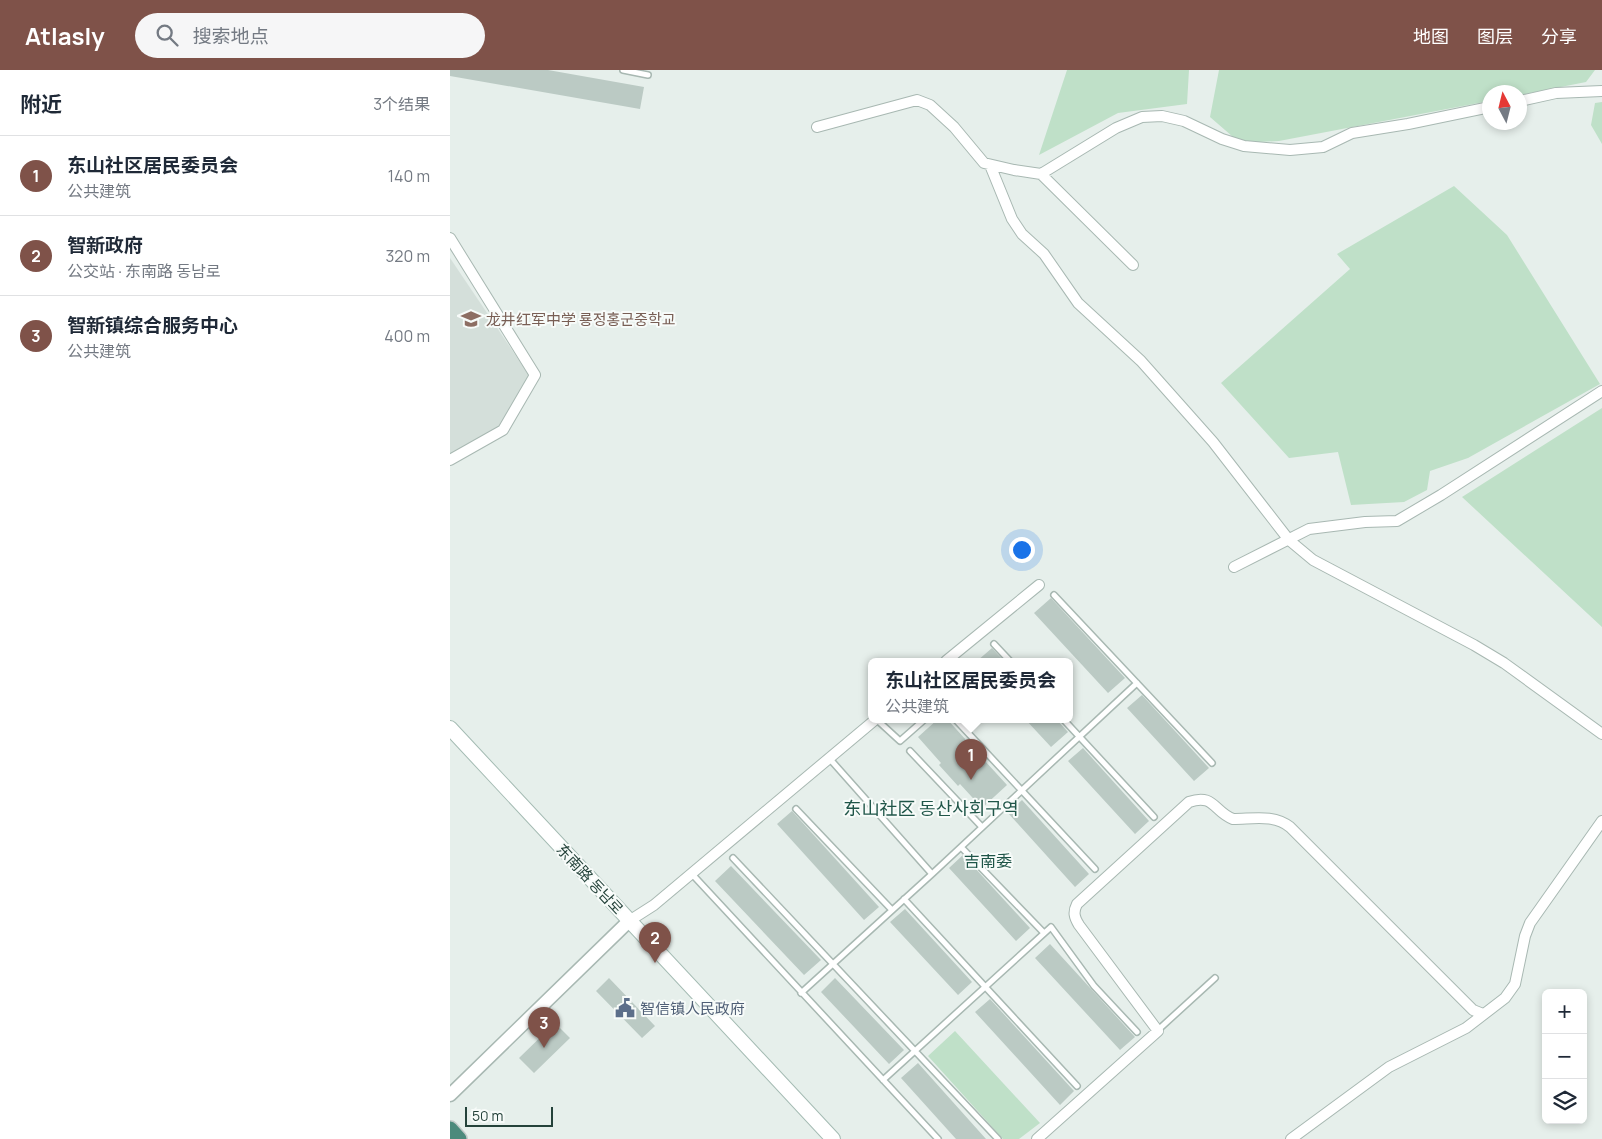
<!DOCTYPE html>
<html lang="zh">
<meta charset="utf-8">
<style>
:root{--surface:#fff;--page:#f6f6f7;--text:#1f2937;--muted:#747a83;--line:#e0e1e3;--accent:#7f5249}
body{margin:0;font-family:Manrope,"Noto Sans SC","Noto Sans KR",sans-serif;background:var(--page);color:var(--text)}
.controls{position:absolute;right:15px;bottom:15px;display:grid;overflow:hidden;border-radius:8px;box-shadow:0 2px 8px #0003}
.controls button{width:45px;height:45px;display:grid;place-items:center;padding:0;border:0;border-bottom:1px solid var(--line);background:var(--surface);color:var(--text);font:25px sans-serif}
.compass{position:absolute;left:1032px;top:15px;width:45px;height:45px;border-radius:50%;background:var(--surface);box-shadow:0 2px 8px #0003;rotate:353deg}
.scale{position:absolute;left:15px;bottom:12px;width:88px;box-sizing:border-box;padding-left:5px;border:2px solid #24423a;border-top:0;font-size:14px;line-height:18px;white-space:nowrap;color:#24423a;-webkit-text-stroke:4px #f7fbf9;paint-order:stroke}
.you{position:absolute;left:571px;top:479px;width:18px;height:18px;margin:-12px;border:4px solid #fff;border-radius:50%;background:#1a73e8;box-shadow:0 0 0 8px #1a73e833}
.badge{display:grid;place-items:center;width:32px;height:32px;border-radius:50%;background:var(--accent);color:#fff;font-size:16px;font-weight:700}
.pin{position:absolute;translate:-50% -41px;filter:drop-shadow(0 1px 2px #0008)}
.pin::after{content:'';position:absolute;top:26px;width:18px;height:15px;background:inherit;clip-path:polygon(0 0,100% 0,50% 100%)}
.popup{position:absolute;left:418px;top:588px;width:205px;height:65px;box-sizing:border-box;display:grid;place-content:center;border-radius:8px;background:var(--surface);filter:drop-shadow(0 1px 4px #0005);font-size:16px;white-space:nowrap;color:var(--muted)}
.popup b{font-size:19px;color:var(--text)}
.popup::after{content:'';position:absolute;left:50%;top:100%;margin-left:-10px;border:10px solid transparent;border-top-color:var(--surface)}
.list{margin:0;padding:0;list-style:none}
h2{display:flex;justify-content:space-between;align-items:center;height:65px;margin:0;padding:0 20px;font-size:21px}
h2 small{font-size:16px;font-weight:400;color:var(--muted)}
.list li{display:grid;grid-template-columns:32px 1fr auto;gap:15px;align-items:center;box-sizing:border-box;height:80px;padding:0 20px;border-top:1px solid var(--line)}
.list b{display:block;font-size:19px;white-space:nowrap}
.list p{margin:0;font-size:16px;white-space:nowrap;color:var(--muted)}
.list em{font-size:16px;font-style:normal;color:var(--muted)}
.icon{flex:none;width:28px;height:28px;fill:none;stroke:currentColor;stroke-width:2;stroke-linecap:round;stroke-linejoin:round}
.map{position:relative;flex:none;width:1152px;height:1069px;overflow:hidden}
header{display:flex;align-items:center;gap:30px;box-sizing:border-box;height:70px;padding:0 25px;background:var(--accent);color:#fff}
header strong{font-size:24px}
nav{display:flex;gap:28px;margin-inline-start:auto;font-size:18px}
.search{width:350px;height:45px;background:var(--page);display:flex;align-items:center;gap:12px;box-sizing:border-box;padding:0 18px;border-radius:28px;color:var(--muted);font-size:19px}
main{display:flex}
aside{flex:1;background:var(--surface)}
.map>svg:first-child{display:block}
.built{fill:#d4dfda}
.green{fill:#bfe0c8}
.building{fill:#bbcac4}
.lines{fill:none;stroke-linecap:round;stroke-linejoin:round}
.service-casing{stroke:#a8b8b2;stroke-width:8}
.minor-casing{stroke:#a8b8b2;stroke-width:12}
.tertiary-casing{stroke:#a8b8b2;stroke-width:15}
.secondary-casing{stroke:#a4bbb3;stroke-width:16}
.trunk-casing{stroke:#c2cac8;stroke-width:18}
.service{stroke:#fff;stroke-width:5}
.minor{stroke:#fff;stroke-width:10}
.tertiary{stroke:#fff;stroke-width:12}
.secondary{stroke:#fff;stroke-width:14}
.trunk{stroke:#4c8a7c;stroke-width:15}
.labels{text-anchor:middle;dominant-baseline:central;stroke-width:4;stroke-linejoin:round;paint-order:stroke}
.education-label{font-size:15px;fill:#785e54;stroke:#f7fbf9;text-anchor:start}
.street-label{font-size:15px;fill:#24423a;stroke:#f7fbf9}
.service-label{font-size:15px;fill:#4e5e75;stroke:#f7fbf9;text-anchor:start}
.neighbourhood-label{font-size:16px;fill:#1f5548;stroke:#f7fbf9}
.quarter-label{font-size:18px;fill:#1f5548;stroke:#f7fbf9}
</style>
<header>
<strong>Atlasly</strong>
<div class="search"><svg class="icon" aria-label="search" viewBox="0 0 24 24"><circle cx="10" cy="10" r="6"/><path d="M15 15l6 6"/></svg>搜索地点</div>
<nav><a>地图</a><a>图层</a><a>分享</a></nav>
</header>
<main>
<aside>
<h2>附近<small>3个结果</small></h2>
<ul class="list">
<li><span class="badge">1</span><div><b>东山社区居民委员会</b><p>公共建筑</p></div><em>140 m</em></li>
<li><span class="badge">2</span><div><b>智新政府</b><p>公交站 · 东南路 동남로</p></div><em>320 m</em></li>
<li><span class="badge">3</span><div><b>智新镇综合服务中心</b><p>公共建筑</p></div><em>400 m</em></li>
</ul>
</aside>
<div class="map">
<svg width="1152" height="1069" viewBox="0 0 1152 1069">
<rect width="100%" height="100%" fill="#e6efeb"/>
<!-- built -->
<path class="built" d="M0,188l83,123 -30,50 -53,28z"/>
<!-- green -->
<path class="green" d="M617,0h122l-2,34 -69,9 -79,42z
M769,0h376l-9,12 -66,13v-3h-30l-1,9 -210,40 -39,2 -30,-26z
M1152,32v42l-11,-19 4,-22z
M1004,116l53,49 93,149 -132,74 -38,13 -3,19 -23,12 -53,3 -13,-53 -49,6 -68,-75 129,-114 -13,-15z
M1152,338v219l-140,-130z
M505,961l85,92 -21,16h-16l-75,-83z"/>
<!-- building -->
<path class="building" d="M0,0h98l96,17 -4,22 -190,-33z
M601,528l74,80 -17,15 -74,-80z
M542,578l12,13h-27z
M692,625l67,73 -15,13 -67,-73z
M488,649h9l19,21 1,-1 20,21 -2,1 22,24 -25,23 -22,-24 -2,2 -19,-21 2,-2 -23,-26z
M575,649h31l12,13 -17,15z
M633,678l66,73 -14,13 -67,-73z
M572,730l67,74 -14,13 -67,-74z
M342,741l87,96 -15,13 -87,-96z
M513,785l67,73 -14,13 -67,-73z
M281,796l90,94 -17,15 -89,-94z
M455,839l67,73 -14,13 -68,-73z
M600,874l85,93 -15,13 -85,-92z
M159,908l46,48 -13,12 -46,-47z
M385,908l69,72 -15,14 -68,-72z
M540,929l84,92 -14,14 -85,-93z
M105,953l15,15 -36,35 -15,-15z
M468,993l68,76h-30l-55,-61z"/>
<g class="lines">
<defs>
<path id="service" d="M173,0l25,5
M604,525l158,168
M544,574l16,17
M426,649l24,22 25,-22
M505,649l140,150
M613,649l91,98
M460,681l72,76
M379,688l103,116
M346,739l96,101
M511,777l83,86
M283,788l265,281
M241,803l247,266
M454,829l173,187
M351,923l131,-119 205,-191
M708,960l57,-52
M433,1010l168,-153 43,59 43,46"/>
<path id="minor" d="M1070,31l36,-8 46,-2
M367,57l100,-27 13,5 24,22 30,36 30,7 27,4
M540,95l22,54 10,15 22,20 34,49 63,58 72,81 76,98 24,20 161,85 30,18 98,71
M0,168l85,137 -32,55 -53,30
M683,195l-92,-91 75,-46 26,-11 20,-1 22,5 38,18 22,7 46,4 33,-3 29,-14 56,-9 82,-17
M784,497l75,-38 56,-7 32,-1 44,-26 161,-104
M496,591l93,-76
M179,851l25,-16 222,-186
M587,1069l121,-108 -79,-106c-5,-8 -6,-13 -2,-21l112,-102c25,-9 25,10 44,17 20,0 41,-5 57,8l183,183 10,4
M841,1069l98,-72 77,-39 39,-30 10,-14 10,-48 5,-13 72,-102"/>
<path id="tertiary" d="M0,1025l179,-174"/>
<path id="secondary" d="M0,658l383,411"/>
<path id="trunk" d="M0,1059l9,10"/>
</defs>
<!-- service casing -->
<use href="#service" class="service-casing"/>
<!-- minor casing -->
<use href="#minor" class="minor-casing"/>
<!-- tertiary casing -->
<use href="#tertiary" class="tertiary-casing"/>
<!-- secondary casing -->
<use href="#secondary" class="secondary-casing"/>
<!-- trunk casing -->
<use href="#trunk" class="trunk-casing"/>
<!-- service -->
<use href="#service" class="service"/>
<!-- minor -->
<use href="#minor" class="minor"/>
<!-- tertiary -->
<use href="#tertiary" class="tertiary"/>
<!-- secondary -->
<use href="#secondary" class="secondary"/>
<!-- trunk -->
<use href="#trunk" class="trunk"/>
</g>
<!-- icons -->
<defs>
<symbol id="school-bare" viewBox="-9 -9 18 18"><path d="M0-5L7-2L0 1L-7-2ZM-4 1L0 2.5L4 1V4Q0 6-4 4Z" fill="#8d6e63" stroke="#f7fbf9" stroke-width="2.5" paint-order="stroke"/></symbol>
<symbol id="civic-bare" viewBox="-9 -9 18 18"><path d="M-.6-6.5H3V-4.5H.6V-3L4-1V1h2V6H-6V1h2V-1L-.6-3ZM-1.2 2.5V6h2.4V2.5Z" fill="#5c6f8a" stroke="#f7fbf9" stroke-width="2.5" paint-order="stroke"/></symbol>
</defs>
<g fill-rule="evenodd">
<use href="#school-bare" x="7" y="235" width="28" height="28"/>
<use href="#civic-bare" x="161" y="924" width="28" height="28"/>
</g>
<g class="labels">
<!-- education labels -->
<g class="education-label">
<text x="36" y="249">龙井红军中学 룡정홍군중학교</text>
</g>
<!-- street labels -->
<g class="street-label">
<text transform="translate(140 809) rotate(47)">东南路 동남로</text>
</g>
<!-- service labels -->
<g class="service-label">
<text x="190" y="938">智信镇人民政府</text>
</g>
<!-- neighbourhood labels -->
<g class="neighbourhood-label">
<text x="538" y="791">吉南委</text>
</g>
<!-- quarter labels -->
<g class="quarter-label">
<text x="481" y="738">东山社区 동산사회구역</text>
</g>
</g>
</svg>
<div class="controls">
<button>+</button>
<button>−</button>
<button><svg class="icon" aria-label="layers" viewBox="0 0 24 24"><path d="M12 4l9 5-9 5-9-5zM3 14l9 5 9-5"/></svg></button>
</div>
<svg class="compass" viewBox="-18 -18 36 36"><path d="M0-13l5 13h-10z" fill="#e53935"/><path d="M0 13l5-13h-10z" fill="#747a83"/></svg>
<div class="scale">50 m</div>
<div class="you"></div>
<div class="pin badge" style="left:521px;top:710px">1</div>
<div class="popup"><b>东山社区居民委员会</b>公共建筑</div>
<div class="pin badge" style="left:205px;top:893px">2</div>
<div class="pin badge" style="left:94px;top:978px">3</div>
</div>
</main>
